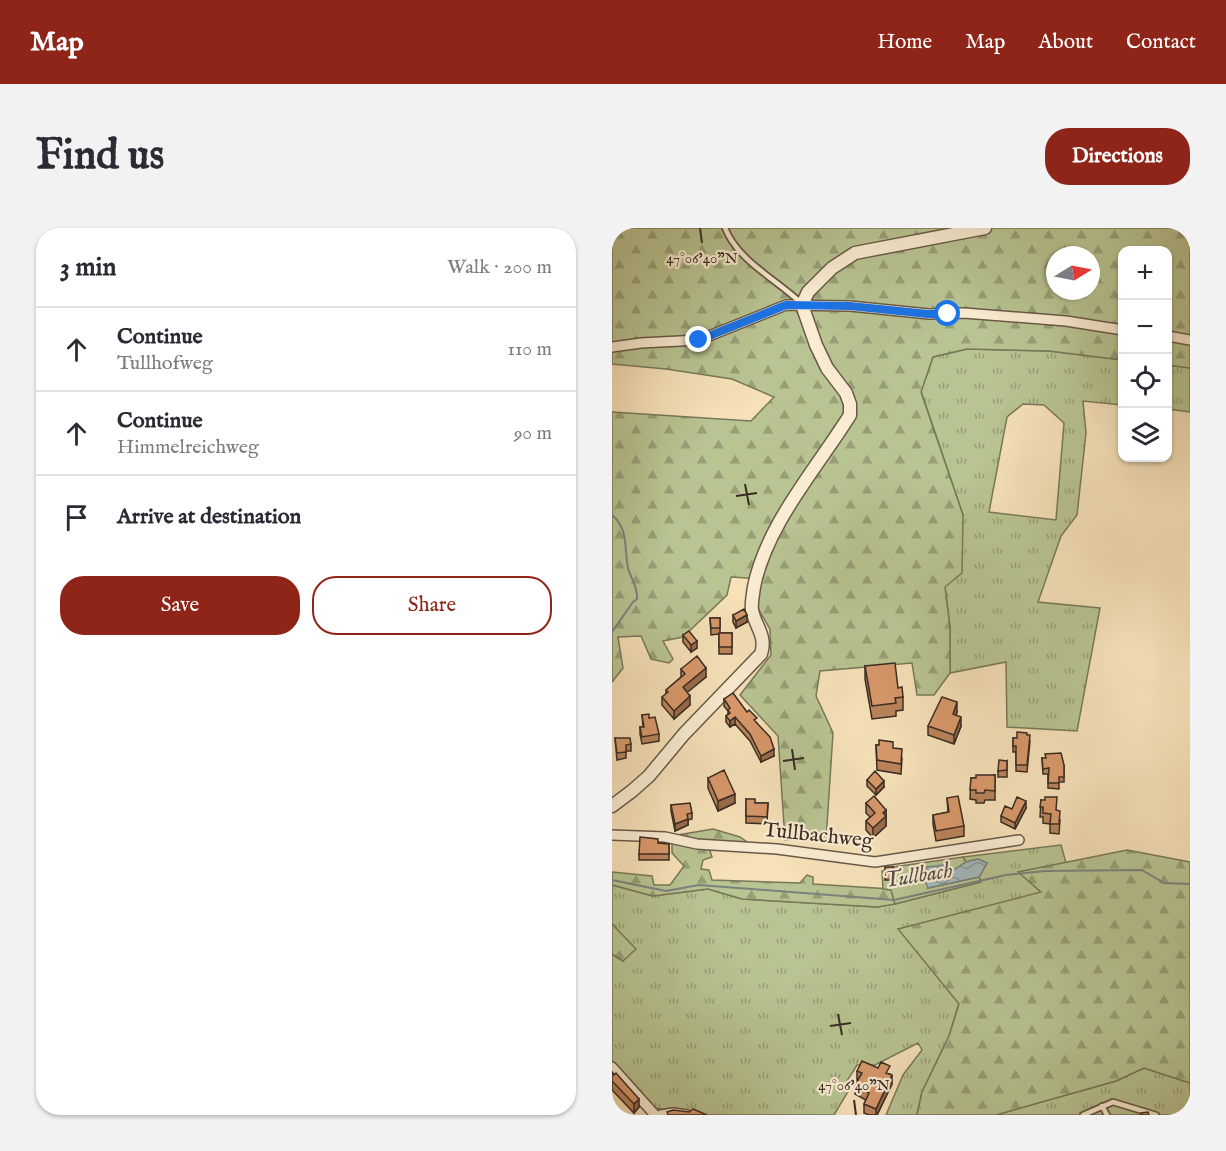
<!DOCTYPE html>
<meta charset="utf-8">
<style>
:root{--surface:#fff;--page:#f2f2f3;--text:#2b2b33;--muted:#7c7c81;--line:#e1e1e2;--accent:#8f2418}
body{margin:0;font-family:"IM FELL English",serif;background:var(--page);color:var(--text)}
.controls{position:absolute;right:18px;top:18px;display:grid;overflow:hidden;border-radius:12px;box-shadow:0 2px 4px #0004}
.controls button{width:54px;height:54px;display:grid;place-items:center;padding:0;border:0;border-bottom:2px solid var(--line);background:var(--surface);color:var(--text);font:30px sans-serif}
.compass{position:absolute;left:434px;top:18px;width:54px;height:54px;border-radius:50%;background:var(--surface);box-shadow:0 2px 4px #0004;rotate:80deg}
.stop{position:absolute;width:18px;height:18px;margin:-14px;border:4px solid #1a73e8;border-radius:50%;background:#fff}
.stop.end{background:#1a73e8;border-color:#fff;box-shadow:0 2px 6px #0008}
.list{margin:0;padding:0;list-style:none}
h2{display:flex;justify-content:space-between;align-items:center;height:78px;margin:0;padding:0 24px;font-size:26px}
h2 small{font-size:20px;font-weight:400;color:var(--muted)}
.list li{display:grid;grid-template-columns:39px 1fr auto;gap:18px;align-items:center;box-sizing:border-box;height:84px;padding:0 24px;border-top:2px solid var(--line)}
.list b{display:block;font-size:22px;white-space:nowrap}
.list p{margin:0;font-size:20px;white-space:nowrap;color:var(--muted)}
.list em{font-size:20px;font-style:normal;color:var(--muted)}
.actions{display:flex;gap:12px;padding:18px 24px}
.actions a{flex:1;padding:14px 0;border:2px solid var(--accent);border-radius:24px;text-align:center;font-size:21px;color:var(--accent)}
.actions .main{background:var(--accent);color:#fff}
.icon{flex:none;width:33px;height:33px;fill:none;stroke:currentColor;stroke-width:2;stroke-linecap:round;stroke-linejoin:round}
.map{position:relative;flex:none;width:578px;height:887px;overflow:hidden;border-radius:24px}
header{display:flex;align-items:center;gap:36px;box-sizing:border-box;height:84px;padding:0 30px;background:var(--accent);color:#fff}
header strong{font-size:28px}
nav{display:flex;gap:33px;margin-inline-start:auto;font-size:21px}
.intro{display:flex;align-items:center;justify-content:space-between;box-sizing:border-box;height:144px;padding:0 36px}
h1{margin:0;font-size:42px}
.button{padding:15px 27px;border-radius:24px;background:var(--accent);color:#fff;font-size:21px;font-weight:700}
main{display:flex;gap:36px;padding:0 36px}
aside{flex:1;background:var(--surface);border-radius:24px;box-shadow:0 2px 4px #0004}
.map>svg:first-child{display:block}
.grass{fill:url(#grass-tufts);stroke:#79785a;stroke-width:1.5;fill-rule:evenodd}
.forest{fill:url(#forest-firs);stroke:#79785a;stroke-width:1.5;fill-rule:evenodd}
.garden{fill:#b8c492;stroke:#79785a;stroke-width:1.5}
.water{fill:url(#water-waves);stroke:#7a817f;stroke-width:1.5}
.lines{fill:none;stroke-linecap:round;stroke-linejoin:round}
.stream{stroke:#7a817f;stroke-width:2}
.service-casing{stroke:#695948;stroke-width:8}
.minor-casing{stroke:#695948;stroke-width:12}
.tertiary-casing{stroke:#695948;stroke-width:15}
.service{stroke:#f9ecd2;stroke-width:4.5}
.minor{stroke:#f9ecd2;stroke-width:9}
.tertiary{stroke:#f9ecd2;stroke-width:12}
.wall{fill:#ba835c;stroke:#3a2c23;stroke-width:1.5}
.shaded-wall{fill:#976a4b;stroke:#3a2c23;stroke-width:1.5}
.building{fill:#d8986b;stroke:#3a2c23;stroke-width:1.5}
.route{stroke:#1a73e8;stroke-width:8}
.ticks{fill:none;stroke:#3a2c23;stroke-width:2}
.labels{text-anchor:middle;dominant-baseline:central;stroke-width:4.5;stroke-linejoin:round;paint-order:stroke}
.street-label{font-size:21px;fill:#3a2c23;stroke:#f9ecd2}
.water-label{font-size:22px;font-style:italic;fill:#545049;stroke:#f9ecd2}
.ticks-label{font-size:15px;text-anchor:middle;fill:#3a2c23;stroke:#f9ecd2;stroke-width:4.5;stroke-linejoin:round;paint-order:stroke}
</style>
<header>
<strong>Map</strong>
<nav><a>Home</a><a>Map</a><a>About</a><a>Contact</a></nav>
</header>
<div class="intro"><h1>Find us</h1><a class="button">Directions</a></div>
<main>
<aside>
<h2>3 min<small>Walk · 200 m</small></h2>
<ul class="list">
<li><svg class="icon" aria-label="ahead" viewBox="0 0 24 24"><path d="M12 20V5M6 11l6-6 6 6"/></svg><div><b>Continue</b><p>Tullhofweg</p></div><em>110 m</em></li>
<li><svg class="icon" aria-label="ahead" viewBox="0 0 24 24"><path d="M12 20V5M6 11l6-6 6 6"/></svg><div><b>Continue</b><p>Himmelreichweg</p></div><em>90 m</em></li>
<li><svg class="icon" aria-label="arrive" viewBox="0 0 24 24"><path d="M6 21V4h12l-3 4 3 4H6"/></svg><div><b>Arrive at destination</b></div></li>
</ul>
<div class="actions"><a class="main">Save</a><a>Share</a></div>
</aside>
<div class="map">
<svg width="578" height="887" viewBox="0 0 578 887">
<defs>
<pattern id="grass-tufts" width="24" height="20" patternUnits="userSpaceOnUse" patternTransform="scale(1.5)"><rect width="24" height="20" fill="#b8c492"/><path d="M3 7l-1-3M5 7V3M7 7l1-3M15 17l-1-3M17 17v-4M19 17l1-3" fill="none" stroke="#979f77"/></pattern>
<pattern id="forest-firs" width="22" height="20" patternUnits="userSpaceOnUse" patternTransform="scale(1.5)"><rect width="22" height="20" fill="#b8c492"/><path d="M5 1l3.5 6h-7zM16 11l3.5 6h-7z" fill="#979f77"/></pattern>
<pattern id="water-waves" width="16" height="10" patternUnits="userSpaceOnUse" patternTransform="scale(1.5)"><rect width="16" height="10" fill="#a4babc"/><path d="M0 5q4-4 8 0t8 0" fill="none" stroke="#879798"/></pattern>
</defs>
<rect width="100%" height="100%" fill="#f6e1b9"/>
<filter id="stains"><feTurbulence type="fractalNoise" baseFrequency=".00333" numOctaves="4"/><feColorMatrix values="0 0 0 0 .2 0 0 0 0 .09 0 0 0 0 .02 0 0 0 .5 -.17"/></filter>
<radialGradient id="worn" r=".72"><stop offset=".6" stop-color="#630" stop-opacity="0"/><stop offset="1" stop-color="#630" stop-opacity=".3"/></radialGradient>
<!-- grass -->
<path class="grass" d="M355,121l82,2 73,9v45l-39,-4 3,32 -9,82 -16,21 -23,66 62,6 -23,123 -70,-4 -1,-65 -56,11v-46l-5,-40 18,-72 -42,-124 12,-34zM411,176l21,1 20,18 -8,97 -67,-8 18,-95z
M556,137l22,3v44l-22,-3z
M449,617l5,18 -47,9 22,20 -82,111 -10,33 -27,56 -5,23h-31l17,-40 19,-25 -4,-7 -43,22h-18l-10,16 5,4 -18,30h-136l-12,-4 -34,-3 -40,-47v-107l11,7 -7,-33 -4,-4v-39l41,11 55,-7 34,10 135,8 18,-3 86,-22 -2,-5 8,-14 -9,-4 -12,3 -3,-5z
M532,840l46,15v32h-194l120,-34z"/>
<!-- forest -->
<path class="forest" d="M0,0h578v140l-22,-3v-115h-45l-1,110 -73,-9 -82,-2 -34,8 -12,35 42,123 -1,58 -17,14 5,40v46l-16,22h-17l-5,-32 -92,8 -4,25 17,37 -7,107h-41l-7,-104 -38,-41 31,-40 -1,-26 -14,-24 6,-26 -31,-2 -4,18 -44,42 -20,4 10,18 -4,4 -18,-4 -10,-23 -23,1 5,31 -11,14v-270l139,9 23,-24 -42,-18 -66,-10 -54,-5zM443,27h36v36h-36z
M101,601l27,8 21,15 -52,-4 3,9 -9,3 -2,9 8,1 3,10 88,3 7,-8 6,2v7l78,5 4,15 -18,3 -135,-8 -34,-10 -55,7 -41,-11v-13l40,4 2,9h16l14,-19 -12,-13v-17z
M515,622l63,12v221l-46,-15 -28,13 -120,34h-79l5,-23 27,-56 10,-32 -61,-75 143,-37 -23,-20z
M0,696l24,25 -13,12 -11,-7z"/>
<!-- garden -->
<path class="garden" d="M351,629l3,5 -12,8 -10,-5 -16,23 51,-11 2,5 -86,22 -4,-14 -8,-1 -1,-18 11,-4z"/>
<!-- water -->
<path class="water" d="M366,631l9,4 -8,14 -51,11 -4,-9 3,-12 17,-2 10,5 12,-8z"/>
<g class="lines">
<!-- stream -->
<path class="stream" d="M0,287c17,14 12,34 16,53 3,11 10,19 9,31l-4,3 -21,30
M0,652l54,11 33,-6 195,15 112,-25 39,-4 97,-1 22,13 26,1"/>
<defs>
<path id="service" d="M113,0c13,33 51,51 76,75
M490,878l5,9
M0,886l3,1
M471,887l30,-13 43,13"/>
<path id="minor" d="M556,108l22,4
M0,119l29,-4 58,-3 87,-35 64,1 79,8 35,-1 102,8 57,9
M0,607l53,2 32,7 80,5 98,13 144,-22
M0,839l43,48
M49,887l12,-2 14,2"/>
<path id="tertiary" d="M0,578l20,-15 17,-15 35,-42 77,-80c6,-18 -6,-28 -9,-44 -1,-7 1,-15 2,-23 12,-62 63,-119 96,-172v-11l-4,-11 -19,-25 -11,-23 -14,-40 6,-13 24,-24 23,-15 130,-25"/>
</defs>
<!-- service casing -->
<use href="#service" class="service-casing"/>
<!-- minor casing -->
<use href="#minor" class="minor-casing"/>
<!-- tertiary casing -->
<use href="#tertiary" class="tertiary-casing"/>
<!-- service -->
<use href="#service" class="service"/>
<!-- minor -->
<use href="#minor" class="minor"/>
<!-- tertiary -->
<use href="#tertiary" class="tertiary"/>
</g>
<!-- wall -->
<path class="wall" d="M121,387l14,7 -11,6 -3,-6z
M98,390h10v15h12v21h-13v-20l-8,1z
M71,407l14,13 -6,4 -8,-10z
M253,438l33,22 5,9v13l-7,1v5l-24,3 -7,-40z
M69,441l25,8 -19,15 3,13 -16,14 -12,-14v-8l4,-3v-4l15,-13z
M112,471l33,24 17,33 -13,6 -11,-21 -15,-17 -5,3 -4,-5v-6l2,-2v-3l-4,-5z
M345,484l-1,3 5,11 -7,18 -26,-9v-9z
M30,487l7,3 10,16v7l-17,3 -2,-10v-7h3z
M3,510l16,6v7h-5v7l-9,2z
M401,510l17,3 -3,31 -11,-1v-19h-3z
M264,517l17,3 9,10 -1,16 -24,-4z
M430,530l22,7v17h-5v7l-11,-1v-14h-5z
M395,533v16h-9v-6z
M383,547v25h-10l-1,3h-8v-3l-6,-1 1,-21h5z
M96,550l27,25 -17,8 -10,-23z
M255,552l17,7 -8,8 -9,-9z
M335,570l17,28v10l-28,5 -3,-17v-9l15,-3z
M134,571l9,4h13l-1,21 -21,-1z
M429,572l16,11 3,9 -1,14 -9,-1v-9l-7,-1v-6h-3z
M254,575l20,7v16l-13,12 -7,-8v-9l4,-4 -4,-4z
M59,577l21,8v6l-4,1v5l-13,6 -4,-20z
M414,580l-11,21 -14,-7v-6l11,-7z
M46,615l11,1v16h-30v-6z
M281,639v13h-8v-7z
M245,843l33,3 2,10 -15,31h-8l-5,-2v-9l2,-4 -11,-6v-9l3,-5h-1z
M0,844l27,35 -5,6 -22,-23z"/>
<!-- shaded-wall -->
<path class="shaded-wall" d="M135,387v7l-11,6v-7z
M85,413v7l-6,4v-7z
M94,440v9l-23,19v-9z
M78,468v9l-16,14v-8z
M345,474v10l-4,11v-9z
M123,489v7l-5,3v-6z
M349,489v9l-7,18v-9z
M162,521v7l-13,6v-6z
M272,553v6l-8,8v-6z
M123,566v9l-17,8v-10z
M414,573v7l-11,21v-6z
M274,582v16l-13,12v-10l10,-15z
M76,591v6l-13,6v-7z
M280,847v9l-15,31h-1v-6z
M27,871v8l-5,6v-9z"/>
<!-- building -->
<path class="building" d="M132,381l3,6 -11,6 -3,-6z
M98,390h10v10h-9z
M77,403l8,10 -6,4 -8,-10z
M107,405h13v14h-13z
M85,428l9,12 -23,19 7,9 -16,15 -12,-14 6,-5 -2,-2 19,-16 -4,-5z
M283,435l3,25 4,-1 1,10 -8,1 1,5 -24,3 -7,-40z
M121,465l14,19 2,-2 8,8 -3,2 16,17 4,12 -13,7 -11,-22 -15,-17 -5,4 -4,-5 4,-3 -2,-3 2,-2 -6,-9z
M330,469l15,5 -4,12 8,3 -7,18 -26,-9z
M37,486v4l6,-1 4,17 -17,3 -2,-10h4l-2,-12z
M405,504l10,1v2h3l-3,30h-11v-19h-3v-8h4z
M3,510h15l1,6 -5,1v7l-9,1z
M267,512l14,2v6l9,1 -1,15 -24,-4 -1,-15h3z
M449,525l3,12v12h-5v6h-11l1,-15 -6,1 -1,-11h4l-1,-4z
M387,532l8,1v9l-9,1z
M112,542l11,24 -17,7 -10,-23z
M263,543l9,10 -8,8 -9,-9z
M364,547h19v16l-10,-1 -1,3h-8v-3h-6l1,-12h5z
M262,568l12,14 -3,3 3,3 -13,12 -7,-7 9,-8 -9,-10z
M346,568l6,30 -28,5 -3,-16 16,-3 -2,-14z
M405,569l9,4 -11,22 -14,-7 4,-10 7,3z
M433,569h12l-1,13 4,1 -1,13h-9l1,-10 -8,-1v-6h-3l1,-7h4z
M134,571h9v4h13l-1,14 -21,-1z
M78,575l2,10 -5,1 1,5 -13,5 -4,-19z
M28,609l18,2v4l11,1v10h-30z
M273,639h8v7l-8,-1z
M250,833l16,7 3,-6 9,4 -4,7 6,2 -16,34 -12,-5 5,-11 -14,-8 7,-12 -5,-2z
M0,844l2,3 2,-2 23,26 -5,5 -22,-23z
M81,881l14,6h-39l-1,-3 6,-2 16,2z
M536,884l1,3h-8v-2z"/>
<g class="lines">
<!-- route -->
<path class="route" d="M87,112l87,-35 64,1 78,8h20"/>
</g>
<!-- ticks -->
<path class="ticks" d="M88,0l2,15M133,256l4,21M124,268l21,-3M180,521l3,21M171,533l21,-3M226,786l4,21M218,798l21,-3M242,872l2,15"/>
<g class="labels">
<!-- street labels -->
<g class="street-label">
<text transform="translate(206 608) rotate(6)">Tullbachweg</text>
</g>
<!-- water labels -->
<g class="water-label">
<text transform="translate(306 648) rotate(-9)">Tullbach</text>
</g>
</g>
<g class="ticks-label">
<text x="90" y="35">47°06'40"N</text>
<text x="242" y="862">47°06'40"N</text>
</g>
<rect width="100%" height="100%" filter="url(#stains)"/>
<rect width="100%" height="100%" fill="url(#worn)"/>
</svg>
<div class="controls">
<button>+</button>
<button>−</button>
<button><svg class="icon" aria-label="locate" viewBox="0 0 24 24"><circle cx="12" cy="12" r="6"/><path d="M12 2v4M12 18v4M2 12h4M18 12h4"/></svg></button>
<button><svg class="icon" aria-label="layers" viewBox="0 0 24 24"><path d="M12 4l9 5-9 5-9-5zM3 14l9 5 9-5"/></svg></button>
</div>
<svg class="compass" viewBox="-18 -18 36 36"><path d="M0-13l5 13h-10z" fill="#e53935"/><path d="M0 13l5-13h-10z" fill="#7c7c81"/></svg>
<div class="stop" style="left:336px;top:86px"></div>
<div class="stop end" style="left:87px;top:112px"></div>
</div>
</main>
